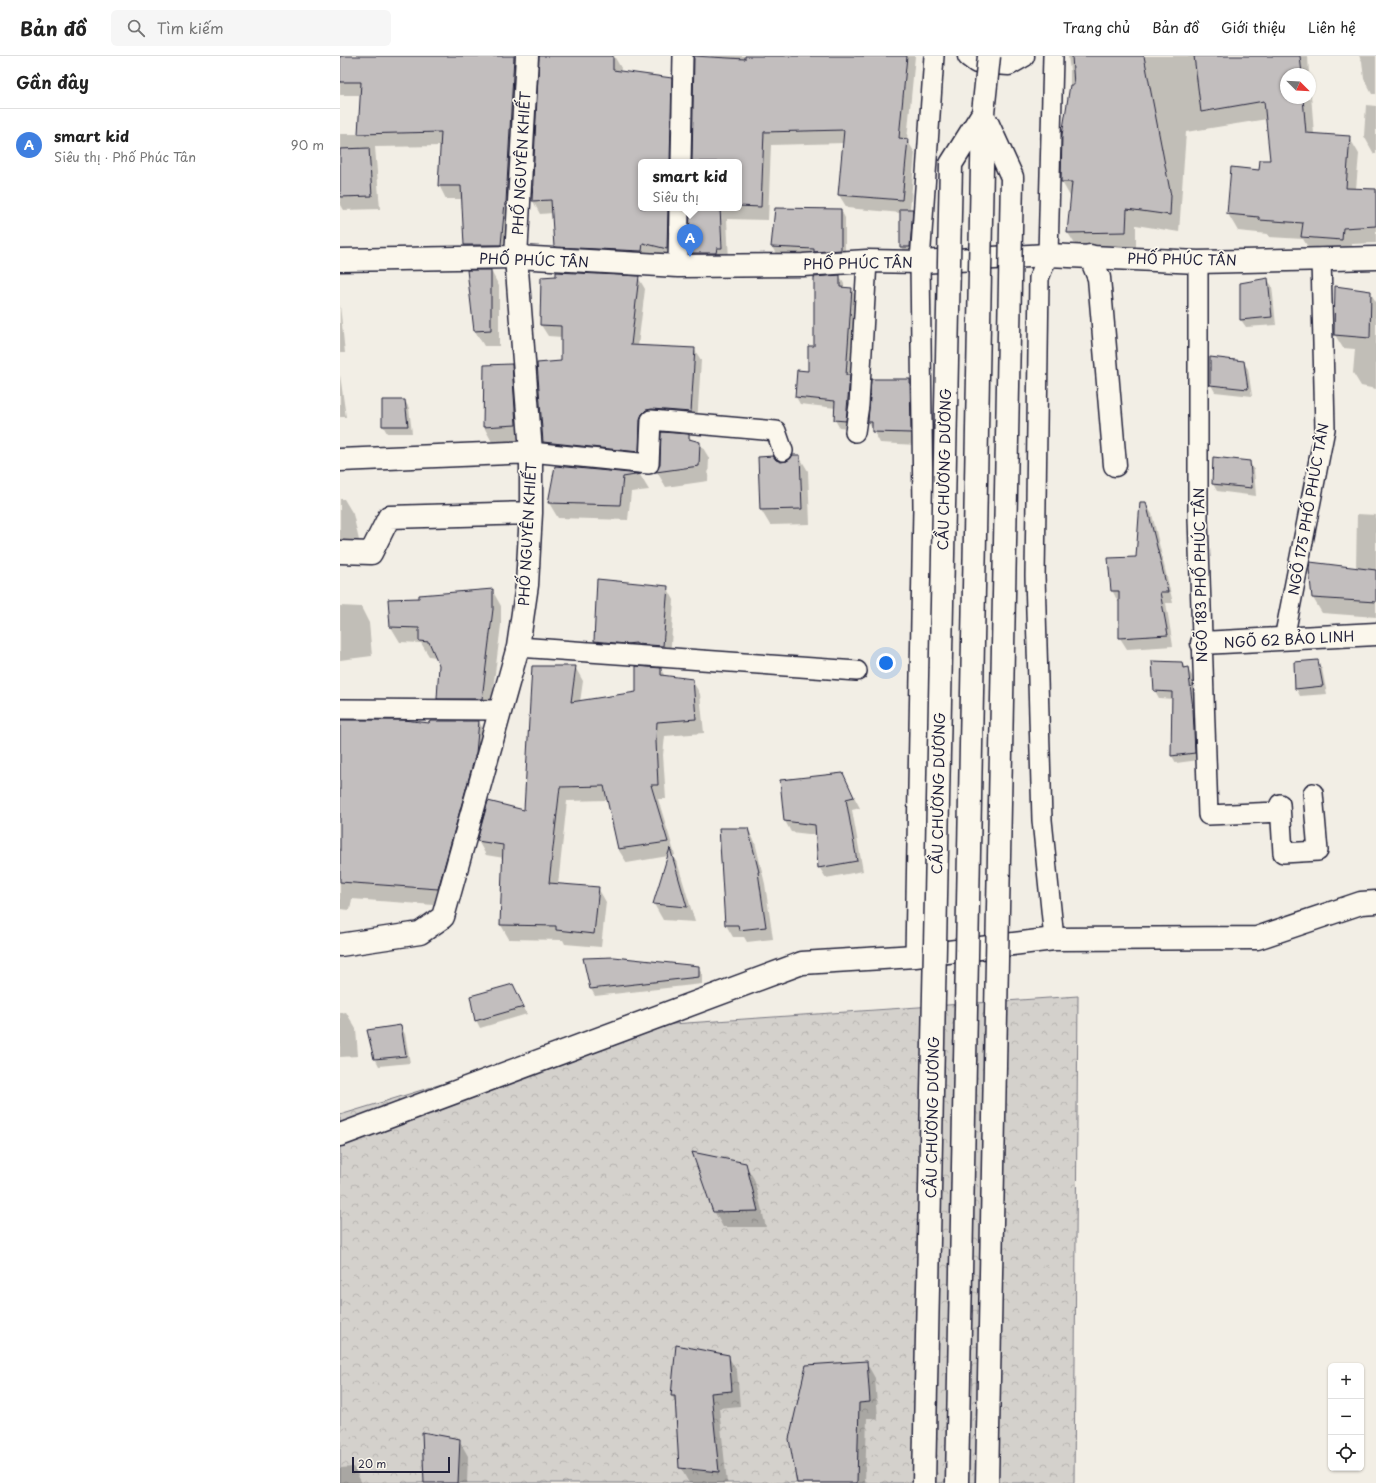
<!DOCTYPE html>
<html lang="vi">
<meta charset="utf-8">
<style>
:root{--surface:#fff;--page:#f6f6f6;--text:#222;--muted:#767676;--line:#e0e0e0;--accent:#ea580c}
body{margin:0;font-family:"Playpen Sans",sans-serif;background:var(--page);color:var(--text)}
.controls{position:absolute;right:12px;bottom:12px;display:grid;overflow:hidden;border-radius:6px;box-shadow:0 1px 3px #0004}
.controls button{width:36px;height:36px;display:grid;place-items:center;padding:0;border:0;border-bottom:1px solid var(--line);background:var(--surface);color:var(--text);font:20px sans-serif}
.compass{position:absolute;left:940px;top:12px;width:36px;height:36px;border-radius:50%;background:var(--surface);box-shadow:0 1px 3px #0004;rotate:114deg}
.scale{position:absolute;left:12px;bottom:10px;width:98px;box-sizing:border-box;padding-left:4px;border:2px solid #22223b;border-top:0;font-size:11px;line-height:14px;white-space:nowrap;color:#22223b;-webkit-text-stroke:3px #fbf7ec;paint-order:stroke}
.you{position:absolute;left:546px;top:607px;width:14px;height:14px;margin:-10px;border:3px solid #fff;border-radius:50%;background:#1a73e8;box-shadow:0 0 0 6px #1a73e833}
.badge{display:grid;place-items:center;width:26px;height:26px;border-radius:50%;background:var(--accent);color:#fff;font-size:13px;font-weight:700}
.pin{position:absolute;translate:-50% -33px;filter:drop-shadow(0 1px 2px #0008)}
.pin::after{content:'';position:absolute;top:21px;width:14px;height:12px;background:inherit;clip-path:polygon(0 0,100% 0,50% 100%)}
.popup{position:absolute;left:298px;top:103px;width:104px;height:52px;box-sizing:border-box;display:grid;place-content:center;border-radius:6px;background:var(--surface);filter:drop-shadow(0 1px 3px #0005);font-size:13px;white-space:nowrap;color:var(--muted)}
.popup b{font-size:15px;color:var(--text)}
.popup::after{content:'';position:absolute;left:50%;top:100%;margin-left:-8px;border:8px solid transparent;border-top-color:var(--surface)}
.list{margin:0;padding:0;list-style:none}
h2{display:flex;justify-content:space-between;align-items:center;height:52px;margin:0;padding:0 16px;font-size:17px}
h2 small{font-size:13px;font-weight:400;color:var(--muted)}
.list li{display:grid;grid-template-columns:26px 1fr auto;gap:12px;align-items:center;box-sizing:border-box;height:72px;padding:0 16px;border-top:1px solid var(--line)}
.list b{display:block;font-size:15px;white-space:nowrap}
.list p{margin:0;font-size:13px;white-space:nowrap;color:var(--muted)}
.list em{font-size:13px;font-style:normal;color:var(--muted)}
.icon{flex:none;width:22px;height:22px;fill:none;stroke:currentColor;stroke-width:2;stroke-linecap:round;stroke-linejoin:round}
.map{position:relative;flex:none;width:1036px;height:1427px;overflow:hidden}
header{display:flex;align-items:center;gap:24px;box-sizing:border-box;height:56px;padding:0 20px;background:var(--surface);border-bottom:1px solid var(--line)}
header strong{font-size:19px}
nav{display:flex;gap:22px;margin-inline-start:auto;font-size:14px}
.search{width:280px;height:36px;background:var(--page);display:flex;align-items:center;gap:10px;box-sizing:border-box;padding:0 14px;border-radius:6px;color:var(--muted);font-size:15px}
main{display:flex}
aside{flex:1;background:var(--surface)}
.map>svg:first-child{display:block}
.forest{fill:url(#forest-crowns);stroke:#7b7a84}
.shadow{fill:#0003}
.building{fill:#c2bebe;stroke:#22223b}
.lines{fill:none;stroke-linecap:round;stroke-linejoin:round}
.service-casing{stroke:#22223b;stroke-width:22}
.minor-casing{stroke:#22223b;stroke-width:25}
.tertiary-casing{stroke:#22223b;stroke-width:25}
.service{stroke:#fbf7ec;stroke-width:19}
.minor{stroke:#fbf7ec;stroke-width:22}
.tertiary{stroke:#fbf7ec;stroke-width:22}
.primary-bridge-casing{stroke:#22223b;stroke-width:25;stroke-linecap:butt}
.primary-bridge{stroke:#fbf7ec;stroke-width:22}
.labels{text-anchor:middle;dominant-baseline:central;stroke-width:3.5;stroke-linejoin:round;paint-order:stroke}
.street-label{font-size:14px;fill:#22223b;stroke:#fbf7ec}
</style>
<header>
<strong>Bản đồ</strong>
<div class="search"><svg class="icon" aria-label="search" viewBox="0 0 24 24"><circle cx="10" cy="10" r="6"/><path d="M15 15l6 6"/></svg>Tìm kiếm</div>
<nav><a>Trang chủ</a><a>Bản đồ</a><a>Giới thiệu</a><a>Liên hệ</a></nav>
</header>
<main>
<aside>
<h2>Gần đây<small></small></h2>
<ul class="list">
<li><span class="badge" style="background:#3f7fe0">A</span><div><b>smart kid</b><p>Siêu thị · Phố Phúc Tân</p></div><em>90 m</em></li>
</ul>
</aside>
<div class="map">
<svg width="1036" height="1427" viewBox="0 0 1036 1427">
<defs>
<pattern id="forest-crowns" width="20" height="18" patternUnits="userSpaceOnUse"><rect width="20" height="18" fill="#d4d1cc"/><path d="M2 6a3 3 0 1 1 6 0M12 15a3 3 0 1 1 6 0" fill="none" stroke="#b6b3b0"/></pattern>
</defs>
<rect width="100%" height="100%" fill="#f2eee5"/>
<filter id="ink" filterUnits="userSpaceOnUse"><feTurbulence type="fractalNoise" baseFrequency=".025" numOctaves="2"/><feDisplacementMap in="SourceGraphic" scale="8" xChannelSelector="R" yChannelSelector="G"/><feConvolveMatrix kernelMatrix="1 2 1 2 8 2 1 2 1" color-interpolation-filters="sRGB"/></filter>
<g filter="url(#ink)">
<!-- forest -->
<path class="forest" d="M738,940l-4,487h-734v-368l289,-88z"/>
<!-- shadow -->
<path class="shadow" d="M0,0h274l7,12 -1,4 51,7 8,13 -2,70h-36v46h98v-46h-46l18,-106h204l-8,84 8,13 -5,57h2l4,7 -2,37h-9l-4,-7v-34l-54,-5 -8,-13 5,-52 -73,2 -3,75 -41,-1 2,42 -31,6 -8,-14 1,-42 -3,-1 -14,51 -111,-1 -8,-14 -2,-33 -13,1 -7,-13 7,-143 -4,-1 -28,201h-36l-7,-13 -3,-46h-16l-7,-14 2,-39 -66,1 5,62 -37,1 -3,-5v-71h19l2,-39h-21z
M728,0h240l1,18h-23v24h24v-17l4,53 35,3 10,17 -3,35 20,1v53l-24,1 -1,13 -39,-3 -9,-15 -34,-2 -1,-3 -30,-3 -10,-17 4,-46 28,3 12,-10 -5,-42 -81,13 -7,100 -43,-7v24h-58l-10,-16 3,-35 -9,-16 8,-87v-25z
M1019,0h17v38h-4l-8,-15 -2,-18z
M1026,49l10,1v48h-2l-10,-18z
M501,154l4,8v39l-69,-3 -4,-7z
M128,215h23l8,15v60h-15l-9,-15z
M500,220l4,8v5h7l5,8 -6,80 3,6 -4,45 -10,-1 -4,-7 1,-12 -36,-4 -4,-7 13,-25z
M298,221l7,12 -7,57 56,3 7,11 -4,64 -38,-4 -14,43 -95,-10 -6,-11 18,-80v-25l-14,-1 -7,-11z
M927,223l5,7 4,39 -30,2 -5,-7z
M1030,236l6,10v87l-15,-3 -8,-13 2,-24 -12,-1 -8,-13z
M0,249l5,48h-5z
M903,306l5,7 4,27 -37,-4 -4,-7z
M171,309l9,15 5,60 -33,2 -8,-15z
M0,319l6,42h-6z
M570,324l7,12v53l-37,-2 -11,-21z
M65,345l4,7 3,25h-25l-4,-7z
M349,379l3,6 8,2 9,15 -1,23 -42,6 -9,-15 4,-7z
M459,400l9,15 2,53 -40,1 -9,-15 -1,-52 16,2 5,3 6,-1z
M909,406l5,7 2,27 -39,-5 -4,-7z
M216,411l84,8 9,15 -18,2 -3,28 -70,-2 -9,-15z
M0,443h4l9,15 8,35 -21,3z
M805,447l7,11 21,89h-7l7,43 -46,3 -7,-11v-36h-2l-6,-12 25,-32z
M1017,458l19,1v102l-54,-4 -9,-15 43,-29z
M258,524l69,7 7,13 -4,59 -68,-5 -7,-13z
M152,534l9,16v19l-11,89h-43l-9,-16 2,-33 -4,-8 -7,-1 -8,-13 -21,-1 -9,-15 29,-28z
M0,550l21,1 8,16 3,33 -32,4z
M977,606l5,7 5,25 -27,2 -4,-8z
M842,607l3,5h2l5,8 5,41 2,43 -23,3 -4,-7 1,-57 -14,-1 -4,-7z
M235,611l8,14 -3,21 57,-9 24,-24 4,8 27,3 8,14 4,39 -39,3 -2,19 3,44h-8l17,56 -2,1 5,9 17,57 -32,-2 -9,-16 14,-48 -41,7 -9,-14 -10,-49 -41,1 -9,84 40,3 8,14 -5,45 -36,-3 -2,-4 -54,-1 -8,-14 3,-67 -18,-3 -8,-14 47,-30z
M0,665l90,3 49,-2 10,17 -41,167 -96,-7 -2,11 -10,-1z
M502,718l18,34 -8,2 11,61 -37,7 -7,-11 -2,-32 -26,-3 -6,-11z
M408,773l7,13 10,42 8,55 -26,3 -3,-5h-11l-7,-12z
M358,911l4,7v10l-107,12 -4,-7z
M177,937l10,21 -47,14 -4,-8z
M6,956l10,17 2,27 -18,1v-44z
M61,971l4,7 5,29 -31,3 -4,-8z
M405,1108l9,15 12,48h-43l-9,-16z
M337,1290l51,10 9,15 3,35 -21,2 8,75h-38l-9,-16 -4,-64 -4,-7z
M526,1306l9,16 3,40h-11l-2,65h-67z
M119,1384l9,16 -1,27h-42z
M13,1411l9,16h-22v-15z"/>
<!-- building -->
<path class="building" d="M0,0h174l-8,146 -1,1 -4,42h-37l-3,-59h-23l3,-54 -83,2 3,-52h-21z
M199,0h74v14l59,8 -2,84h-29v46h27l-1,41 -24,-6 -1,8 -88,-4 -3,-47 -19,1z
M354,0l51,3v-3h162l-8,82 9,1 -6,61 -64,-5 6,-65 -80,2 -3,75 -22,-1v-44h-47z
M732,0h72l27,140 -1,19 -43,-6 -1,23 -59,1 5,-51h-11l1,-47 8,-50h4z
M854,0h106l2,18h-16v24h17l3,35 44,3 -4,52 30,1v37l-33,2 -1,12 -41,-3 2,-14 -44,-3v-3l-32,-3 4,-47 28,3 1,-10h10l-6,-59 -63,11z
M29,92l3,48 -32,1v-48z
M350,152h30l2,40h-5l-1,5h-27z
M435,152l66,1v41l-27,2v-3l-43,-2z
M560,153h13l-3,38h-10z
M127,214h24v60l-17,1z
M216,216l83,4 -8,69 64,3 -4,64 -39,-3 -6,1 -4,4 -2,5 -1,33 -96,-10 -6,-79 24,-2v-35l-21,-1 1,-48 15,-1z
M500,219v12l12,1 -6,87h4l-4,46 -12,-1 1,-19 -40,-4 2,-27 11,1v-25h6v-69z
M928,222l4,39 -32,3v-37z
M995,230l36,5 -1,47 -36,-3z
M870,301l34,4 4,28 -38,-4z
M172,308l4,61 -33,2 1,-62z
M531,323h39l1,54 -39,-1v-10h-4z
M42,344h23l3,26h-26z
M321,376l28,2v5l11,3 -1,24 -43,6 4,-8z
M453,399h7l2,54 -42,1 -2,-53 15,-1 3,4 5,2 6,-1z
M873,401l37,4 2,27 -40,-4z
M215,410l86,8 -18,3 -3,28 -72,-2z
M800,446h6l22,90h-8l8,43 -49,3v-47h-8l-3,-33 28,-1z
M970,506l66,8v32l-64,-4 -3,-29z
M257,523l71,7 -5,60 -27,-2v-1l-10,1 -32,-3z
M153,533v20l-11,90h-45l2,-34 -10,-23 -10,-1v-13l-29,-1 -2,-28 31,-1v-3z
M978,604l5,26 -28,3 -1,-27z
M812,605l30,1 1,6 5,-1 5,42 2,44 -24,3 1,-64 -18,-1z
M192,610h44l-5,36 65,-10v-26l25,2v7l32,4 3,40 -39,3 -1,19 2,44h-7l17,57 -50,7 -14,-63 -44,1 -11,96 50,4 -5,47 -38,-4v-4l-56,-1 3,-80 -26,-4 11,-40 36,9z
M0,664h64l25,3 1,-2h49l-3,32 -38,136 -98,-7z
M503,717l11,24 -8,2 11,62 -39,7 -3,-43 -31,-4 -4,-41z
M379,772h29l11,44h-1l8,55 -27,3 -1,-5h-13z
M330,792l17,59 -34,-3z
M274,901l85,9v11l-109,12 -7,-31z
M173,928l11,23 -49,14 -5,-25z
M61,969l5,31 -32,3 -7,-29z
M352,1096l54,11 12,48 -45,1z
M336,1289l53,10 3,36 -21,2 8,79 -40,-4 -4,-72h-4z
M527,1305l3,41 -11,1 -2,80h-60l-8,-44 17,-74z
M82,1376l38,7 -2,44h-34z"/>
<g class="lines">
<defs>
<path id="service" d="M713,0l-5,199 -9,23 -4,298 7,244 12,119
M341,106l2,-106
M858,206v256l10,297 72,-3
M338,210l1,-58
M515,376l4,-27 8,-144
M191,396l118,12 2,-44 125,11 7,20
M944,583l41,-210 -4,-171
M178,591l339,24
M0,653l160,1
M940,748l3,49 35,-2 -5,-58
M575,900l8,-449 -3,-245 14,-206"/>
<path id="minor" d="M750,200l9,22 16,187
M0,404l191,-8
M0,496l31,1 18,-36 142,-4
M862,587l174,-9
M0,889l80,-12 23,-16 75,-270 9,-62 4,-72v-61l-15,-195 11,-201
M0,1079l462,-172 113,-7 139,-17 203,-1 104,-35 15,-1"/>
<path id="tertiary" d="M629,0l8,6 32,2 14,-8
M0,204l176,-3 162,9 125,-1 64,-4 53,1 128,-7 150,7 178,-4"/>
</defs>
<!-- service casing -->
<use href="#service" class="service-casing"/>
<!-- minor casing -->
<use href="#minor" class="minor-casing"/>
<!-- tertiary casing -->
<use href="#tertiary" class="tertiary-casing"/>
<!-- service -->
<use href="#service" class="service"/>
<!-- minor -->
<use href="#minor" class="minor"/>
<!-- tertiary -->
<use href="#tertiary" class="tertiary"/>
<defs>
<path id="primary-bridge" d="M646,64l26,57 -25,1306
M584,1427l27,-1319 32,-51
M617,1427l26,-1370 6,-57"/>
</defs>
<!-- primary-bridge casing -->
<use href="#primary-bridge" class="primary-bridge-casing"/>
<!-- primary-bridge -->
<use href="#primary-bridge" class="primary-bridge"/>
</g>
</g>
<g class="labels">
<!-- street labels -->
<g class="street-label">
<text transform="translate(181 107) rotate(-87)">PHỐ NGUYÊN KHIẾT</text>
<text transform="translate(842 203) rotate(1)">PHỐ PHÚC TÂN</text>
<text transform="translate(194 204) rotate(2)">PHỐ PHÚC TÂN</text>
<text transform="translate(518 207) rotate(-1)">PHỐ PHÚC TÂN</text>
<text transform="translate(604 413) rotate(-89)">CẦU CHƯƠNG DƯƠNG</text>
<text transform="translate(968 453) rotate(-80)">NGÕ 175 PHỐ PHÚC TÂN</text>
<text transform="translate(187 478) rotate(-87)">PHỐ NGUYÊN KHIẾT</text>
<text transform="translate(860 519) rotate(-91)">NGÕ 183 PHỐ PHÚC TÂN</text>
<text transform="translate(949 583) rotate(-3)">NGÕ 62 BẢO LINH</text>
<text transform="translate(598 737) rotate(-89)">CẦU CHƯƠNG DƯƠNG</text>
<text transform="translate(592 1061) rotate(-89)">CẦU CHƯƠNG DƯƠNG</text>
</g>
</g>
</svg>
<div class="controls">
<button>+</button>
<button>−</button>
<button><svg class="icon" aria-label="locate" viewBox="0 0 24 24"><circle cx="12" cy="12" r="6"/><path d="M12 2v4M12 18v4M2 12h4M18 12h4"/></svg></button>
</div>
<svg class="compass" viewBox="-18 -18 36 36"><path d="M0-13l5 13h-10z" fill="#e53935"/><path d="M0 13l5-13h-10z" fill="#767676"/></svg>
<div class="scale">20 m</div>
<div class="you"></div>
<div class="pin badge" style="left:350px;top:201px;background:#3f7fe0">A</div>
<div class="popup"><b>smart kid</b>Siêu thị</div>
</div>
</main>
